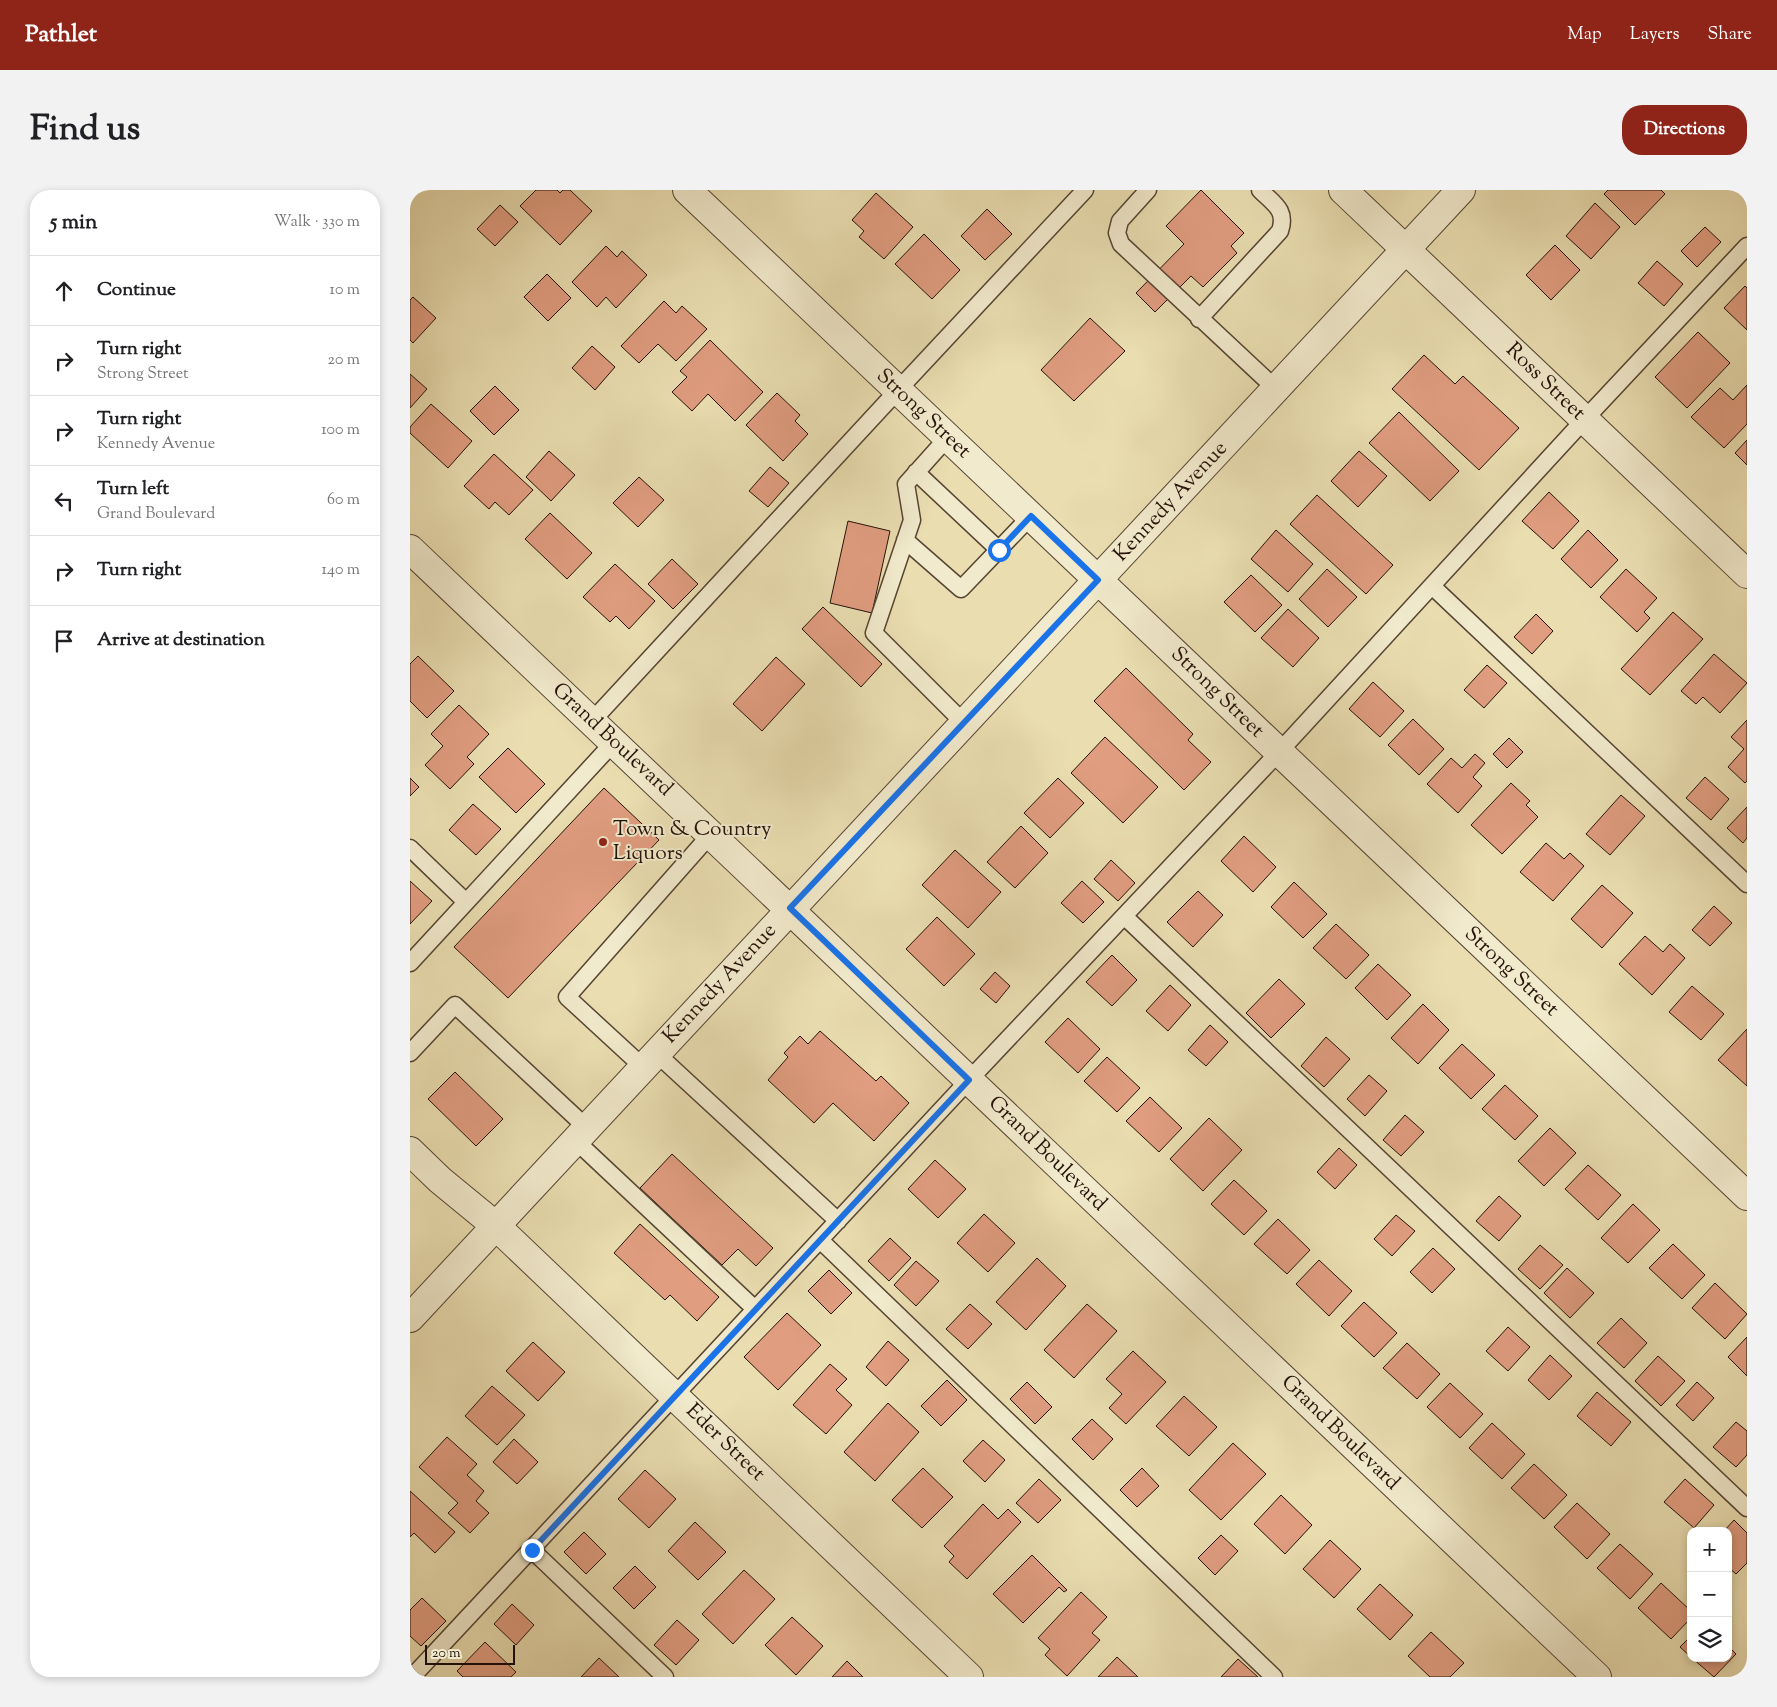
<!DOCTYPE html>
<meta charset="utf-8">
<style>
:root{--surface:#fff;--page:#f2f2f2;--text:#202124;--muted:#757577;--line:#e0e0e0;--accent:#8f2418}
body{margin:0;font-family:"Sorts Mill Goudy",serif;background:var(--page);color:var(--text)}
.controls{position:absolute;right:15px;bottom:15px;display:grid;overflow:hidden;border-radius:10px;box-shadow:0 2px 8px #0003}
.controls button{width:45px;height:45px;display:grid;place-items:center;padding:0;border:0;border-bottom:1px solid var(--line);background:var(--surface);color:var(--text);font:25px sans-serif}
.scale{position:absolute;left:15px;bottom:12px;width:90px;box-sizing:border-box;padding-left:5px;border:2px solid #241109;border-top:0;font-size:14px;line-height:18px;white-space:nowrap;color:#241109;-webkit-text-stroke:4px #f1eacc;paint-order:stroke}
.stop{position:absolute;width:15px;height:15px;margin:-11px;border:4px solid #1a73e8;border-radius:50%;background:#fff}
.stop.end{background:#1a73e8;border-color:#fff;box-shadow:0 1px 5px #0008}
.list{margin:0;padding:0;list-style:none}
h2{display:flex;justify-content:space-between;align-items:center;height:65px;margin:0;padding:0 20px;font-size:21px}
h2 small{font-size:16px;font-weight:400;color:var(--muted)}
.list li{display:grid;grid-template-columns:32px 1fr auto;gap:15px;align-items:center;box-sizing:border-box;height:70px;padding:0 20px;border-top:1px solid var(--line)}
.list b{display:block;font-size:19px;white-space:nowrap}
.list p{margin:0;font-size:16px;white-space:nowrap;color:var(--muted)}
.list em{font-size:16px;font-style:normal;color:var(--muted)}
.icon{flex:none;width:28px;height:28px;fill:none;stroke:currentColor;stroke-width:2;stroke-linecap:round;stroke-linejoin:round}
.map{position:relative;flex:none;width:1337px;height:1487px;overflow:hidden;border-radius:20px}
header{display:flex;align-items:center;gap:30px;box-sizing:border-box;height:70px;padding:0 25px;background:var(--accent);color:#fff}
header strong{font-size:24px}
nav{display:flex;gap:28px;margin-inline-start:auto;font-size:18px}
.intro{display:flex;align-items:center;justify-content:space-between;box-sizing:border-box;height:120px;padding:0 30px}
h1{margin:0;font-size:35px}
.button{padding:12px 22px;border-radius:20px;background:var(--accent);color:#fff;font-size:18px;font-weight:700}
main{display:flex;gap:30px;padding:0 30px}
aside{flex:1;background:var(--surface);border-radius:20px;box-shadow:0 2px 8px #0003}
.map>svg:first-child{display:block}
.building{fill:#e09d80;stroke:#241109}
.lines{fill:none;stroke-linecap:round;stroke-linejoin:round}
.service-casing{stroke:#564433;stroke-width:19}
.minor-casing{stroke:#564433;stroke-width:30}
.tertiary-casing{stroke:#564433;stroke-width:30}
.service{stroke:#f1eacc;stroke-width:16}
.minor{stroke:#f1eacc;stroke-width:28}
.tertiary{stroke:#f1eacc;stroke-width:28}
.route{stroke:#1a73e8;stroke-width:6}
.poi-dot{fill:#8f2418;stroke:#f1eacc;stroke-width:2}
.labels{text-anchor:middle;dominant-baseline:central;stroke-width:4;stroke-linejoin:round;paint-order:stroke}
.street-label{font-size:21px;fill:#241109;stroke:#f1eacc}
.poi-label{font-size:21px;fill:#241109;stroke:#f1eacc;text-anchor:start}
</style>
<header>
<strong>Pathlet</strong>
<nav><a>Map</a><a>Layers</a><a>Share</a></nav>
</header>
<div class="intro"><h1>Find us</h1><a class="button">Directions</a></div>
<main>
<aside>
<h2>5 min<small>Walk · 330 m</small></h2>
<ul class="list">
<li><svg class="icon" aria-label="ahead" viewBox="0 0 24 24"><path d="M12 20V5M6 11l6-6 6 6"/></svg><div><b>Continue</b></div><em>10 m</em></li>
<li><svg class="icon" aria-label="right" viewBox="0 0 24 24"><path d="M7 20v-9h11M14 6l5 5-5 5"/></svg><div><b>Turn right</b><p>Strong Street</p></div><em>20 m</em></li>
<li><svg class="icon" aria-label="right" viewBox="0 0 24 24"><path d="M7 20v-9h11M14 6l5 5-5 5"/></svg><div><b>Turn right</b><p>Kennedy Avenue</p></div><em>100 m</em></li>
<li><svg class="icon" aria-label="left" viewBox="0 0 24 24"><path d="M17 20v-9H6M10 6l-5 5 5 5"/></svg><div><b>Turn left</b><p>Grand Boulevard</p></div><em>60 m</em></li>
<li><svg class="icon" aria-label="right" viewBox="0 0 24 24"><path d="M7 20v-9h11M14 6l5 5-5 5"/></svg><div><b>Turn right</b></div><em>140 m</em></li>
<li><svg class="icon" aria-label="arrive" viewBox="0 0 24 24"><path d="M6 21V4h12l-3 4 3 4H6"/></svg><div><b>Arrive at destination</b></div></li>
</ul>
</aside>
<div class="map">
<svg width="1337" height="1487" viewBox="0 0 1337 1487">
<rect width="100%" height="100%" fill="#eadeb1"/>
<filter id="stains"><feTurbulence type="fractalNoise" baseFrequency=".004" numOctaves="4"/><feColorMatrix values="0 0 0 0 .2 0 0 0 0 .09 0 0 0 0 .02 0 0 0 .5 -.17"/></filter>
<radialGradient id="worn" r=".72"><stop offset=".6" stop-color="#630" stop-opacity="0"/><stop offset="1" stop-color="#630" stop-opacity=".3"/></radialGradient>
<!-- building -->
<path class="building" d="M126,0h21l3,3 3,-3h7l22,21 -32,34 -40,-39z
M791,0l43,43 -13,13 6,7 -34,34 -12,-11 -36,36 -19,-19 48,-49 -18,-18z
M1198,0h53l4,4 -30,31 -31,-31z
M466,3l37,34 -29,32 -25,-22 5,-6 -12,-11z
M1185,13l25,24 -29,32 -25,-23z
M90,15l18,17 -23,24 -18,-17z
M577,19l25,25 -27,26 -24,-24z
M1295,37l16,15 -24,25 -16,-16z
M514,44l36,36 -28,29 -37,-35z
M1145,55l25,25 -29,30 -25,-25z
M196,56l11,11 5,-6 25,24 -31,33 -10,-11 -9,10 -25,-25z
M1247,71l26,23 -19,22 -26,-23z
M137,84l24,24 -23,23 -24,-24z
M1335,96l2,2v42l-23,-22z
M3,107l23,21 -23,25 -3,-3v-40z
M254,111l12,12 6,-7 25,23 -31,32 -18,-17 -19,19 -18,-17z
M680,128l35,33 -51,50 -33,-31z
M1288,142l32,31 -43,45 -32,-31z
M300,150l53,52 -28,29 -27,-27 -16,17 -20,-19 15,-15 -7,-6z
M182,156l23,21 -20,23 -23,-22z
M1014,165l31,29 8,-8 56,52 -40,42 -87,-81z
M0,184l17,15 -17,19z
M1337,195v39l-23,24 -33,-31 29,-29 13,12z
M85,196l24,24 -25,25 -24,-24z
M367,203l23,22 -5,6 13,13 -25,27 -37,-36z
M21,214l41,37 -24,27 -38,-35v-6z
M989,222l60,59 -29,30 -61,-58z
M1337,250v25l-12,-12z
M139,261l26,24 -24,26 -25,-24z
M949,261l28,25 -29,31 -27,-26z
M84,264l39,36 -24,25 -14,-13 -6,7 -25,-23z
M360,277l19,16 -21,24 -19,-16z
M229,287l25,23 -26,27 -25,-24z
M1139,302l30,29 -26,28 -31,-28z
M907,305l76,70 -27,29 -76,-70z
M140,323l42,40 -25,26 -42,-40z
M438,331l42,10 -18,82 -42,-10z
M866,340l37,34 -25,28 -37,-33z
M1178,340l30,30 -27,28 -30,-29z
M262,369l26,25 -25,25 -25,-25z
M205,374l40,37 -26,28 -13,-13 -6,6 -27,-25z
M917,379l30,28 -29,30 -29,-28z
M1216,379l31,29 -13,14 6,6 -13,14 -37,-35z
M841,385l31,30 -27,27 -31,-30z
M413,417l59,57 -21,23 -59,-58z
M878,419l31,29 -26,29 -32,-29z
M1263,422l30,27 -53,56 -29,-26z
M1126,424l17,17 -21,23 -18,-17z
M1304,464l33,29 -27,30 -17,-16 -7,7 -15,-13z
M8,466l36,35 -27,27 -17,-17v-37z
M366,467l29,27 -43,47 -29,-27z
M1077,475l20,18 -23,25 -20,-18z
M716,478l67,66 -5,6 23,22 -27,28 -90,-89z
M963,492l31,29 -24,26 -31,-28z
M49,515l30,29 -22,23 7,7 -24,25 -25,-24 18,-19 -12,-12z
M1003,529l31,30 -25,26 -31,-30z
M1337,530v61l-2,2 -17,-16 16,-18 -13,-12z
M695,547l53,50 -35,36 -52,-50z
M1099,548l14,14 -16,16 -14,-14z
M98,558l37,36 -29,29 -37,-36z
M1065,564l10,9 -12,14 9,9 -24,27 -31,-29 24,-26 11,10z
M1295,587l24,22 -18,21 -25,-22z
M0,588l9,9 -9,9z
M648,588l26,25 -34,35 -26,-25z
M1101,593l19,18 -4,4 12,12 -36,37 -31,-29z
M194,598l55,52 -151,158 -54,-51z
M1211,605l24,21 -35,39 -24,-21z
M63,614l28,25 -25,26 -27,-25z
M1337,617v31l-4,5 -16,-15z
M611,636l27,27 -33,35 -28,-26z
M834,646l32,31 -23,25 -32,-31z
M1136,653l18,16 6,-6 14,13 -31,35 -33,-29z
M545,660l46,42 -33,36 -46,-43z
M701,670l24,23 -17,18 -24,-22z
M0,691l22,20 -22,23z
M672,691l22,21 -21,21 -22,-20z
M884,692l33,32 -24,24 -32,-31z
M1192,695l31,28 -31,35 -31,-29z
M788,701l25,24 -30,32 -26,-25z
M1304,716l18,17 -22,23 -18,-16z
M527,727l38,37 -31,32 -38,-37z
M926,734l33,31 -23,24 -33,-31z
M1235,746l18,16 7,-8 15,14 -33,37 -33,-31z
M702,765l25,25 -25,26 -26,-24z
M968,774l33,31 -24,25 -32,-32z
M585,782l15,14 -14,17 -16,-14z
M869,789l26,25 -34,34 -25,-25z
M760,795l21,20 -23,26 -22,-20z
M1282,796l32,28 -23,26 -32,-28z
M1013,814l26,26 -31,34 -27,-26z
M658,828l32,31 -22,24 -33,-31z
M800,835l18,17 -22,24 -18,-16z
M1337,839v57l-29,-26z
M410,841l56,50 5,-5 28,27 -35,38 -41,-38 -19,20 -46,-43 20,-23 -4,-4 16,-17 8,8z
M916,847l24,22 -26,28 -23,-21z
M1052,854l33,31 -24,24 -32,-31z
M697,867l33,31 -23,24 -33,-31z
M45,882l48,47 -27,27 -48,-47z
M959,885l18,16 -22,25 -18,-17z
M1095,895l33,31 -23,24 -33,-31z
M740,907l32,31 -23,24 -33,-31z
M995,925l19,17 -23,24 -18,-16z
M799,928l33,32 -39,41 -33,-32z
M1140,938l26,25 -32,33 -26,-25z
M929,958l18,17 -22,24 -18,-17z
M262,964l101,94 -17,18 -18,-17 -16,16 -82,-77z
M525,970l31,29 -28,29 -30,-29z
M1178,975l33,30 -23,25 -33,-31z
M824,990l33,31 -23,24 -33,-31z
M1089,1006l22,20 -22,25 -23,-20z
M1223,1014l27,26 -32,33 -27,-25z
M574,1024l31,29 -27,29 -31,-29z
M986,1025l19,16 -23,25 -18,-17z
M868,1029l32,31 -23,24 -33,-30z
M230,1034l79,73 -22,24 -27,-26 -5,5 -51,-47z
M480,1048l21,20 -22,23 -21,-20z
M1263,1054l32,31 -23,24 -33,-31z
M1130,1055l23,20 -23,24 -22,-20z
M1023,1058l22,21 -23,24 -22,-21z
M627,1068l29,28 -40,44 -30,-28z
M909,1070l33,31 -23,25 -33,-32z
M506,1071l23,20 -23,25 -22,-21z
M1157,1078l27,25 -24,25 -26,-25z
M419,1080l23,23 -21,21 -23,-23z
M1305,1093l32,31 -22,25 -33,-31z
M954,1112l33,31 -23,24 -33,-31z
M560,1114l22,20 -24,25 -22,-20z
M677,1114l30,27 -43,47 -30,-28z
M377,1123l34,32 -43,45 -34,-33z
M1211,1128l26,25 -23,25 -27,-25z
M1098,1137l22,20 -22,24 -22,-20z
M1337,1147v39l-19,-19z
M478,1151l21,19 -23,26 -20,-19z
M123,1152l32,30 -27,29 -32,-30z
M997,1153l33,31 -23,25 -34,-31z
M723,1161l33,31 -40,42 -17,-16 13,-14 -16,-15z
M1140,1165l22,21 -23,24 -21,-20z
M1248,1166l27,25 -24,25 -26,-25z
M420,1174l17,15 -11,11 16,15 -26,29 -33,-29z
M537,1190l20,20 -26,26 -20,-20z
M617,1192l25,25 -17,17 -25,-25z
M1287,1192l17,16 -21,23 -17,-16z
M1040,1193l33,31 -23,24 -33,-31z
M82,1196l33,29 -28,30 -32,-29z
M1187,1202l34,30 -20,24 -34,-30z
M774,1206l33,31 -28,29 -33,-30z
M478,1213l31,29 -44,49 -31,-29z
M682,1229l21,20 -20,21 -21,-21z
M1326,1232l11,9v24l-11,12 -23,-20z
M1082,1233l33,31 -23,25 -33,-31z
M37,1247l30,27 -10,11 17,16 -8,10 13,12 -19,20 -22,-20 10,-10 -39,-36z
M104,1249l24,23 -21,22 -24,-22z
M573,1250l22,20 -20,22 -22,-21z
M823,1253l33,31 -45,46 -32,-30z
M1124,1274l33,31 -23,24 -33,-31z
M513,1278l30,29 -31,31 -30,-28z
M732,1278l17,18 -22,21 -17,-17z
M235,1280l31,29 -27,29 -31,-29z
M629,1289l22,21 -23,23 -22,-20z
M1275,1289l29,26 -20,23 -30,-26z
M0,1301l45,41 -20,21 -21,-20 -4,4z
M871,1305l31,30 -27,29 -31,-30z
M1167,1313l33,31 -23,25 -33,-32z
M573,1314l15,15 10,-10 13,13 -54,57 -18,-17 5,-6 -10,-10z
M1324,1330l13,13v30l-11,11 -8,-7v-36h-4z
M285,1332l31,30 -28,28 -30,-29z
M174,1342l22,22 -20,20 -22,-22z
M811,1345l17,16 -23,24 -17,-17z
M920,1350l31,29 -27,29 -31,-29z
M1210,1354l33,30 -23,25 -33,-31z
M622,1365l35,35 -3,2 -5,-5 -36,36 -30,-29z
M225,1376l21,21 -22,22 -21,-21z
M334,1380l31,29 -42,45 -31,-30z
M1251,1393l30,28v7l-20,21 -33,-31z
M970,1394l33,31 -23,25 -33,-31z
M671,1402l26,25 -15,16 8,7 -33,36 -22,-21 5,-6 -12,-11z
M12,1408l24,23 -25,25 -11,-10v-26z
M102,1414l22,21 -18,20 -22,-21z
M382,1427l31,29 -27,29 -31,-30z
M267,1430l22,20 -23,25 -22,-20z
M1021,1442l33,31 -14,14h-20l-22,-21z
M1281,1446v21l-11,-10z
M75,1452l31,30 -5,5h-48l-6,-6z
M1318,1456l8,8 -22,23 -22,-19h36z
M707,1467l21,20h-40z
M189,1468l20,19h-38z
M828,1469l20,18h-37z
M437,1471l16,16h-31z"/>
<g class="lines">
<defs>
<path id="service" d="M738,0l-28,31 -3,12 4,11 155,145
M789,129l81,-88c7,-21 -6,-27 -20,-41
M538,247l-42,47 6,36 -38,113 90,90
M506,282l83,78
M495,350l56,49 70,-73
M1022,396l315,298
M182,531l306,-331 187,-200
M0,658l56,54
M714,726l623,592
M0,773l204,-221
M0,863l45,-48 132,123
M246,863l182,168
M233,877l-76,-70 144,-163
M165,950l180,169
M410,1050l454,437
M122,1360l133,127
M2,1487l557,-597 310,-328 306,-333 162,-173"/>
<path id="minor" d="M277,0l1060,1006
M933,0l404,384
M0,359l1187,1128
M0,961l30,29 56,46 473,451"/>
<path id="tertiary" d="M0,1128l1051,-1128"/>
</defs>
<!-- service casing -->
<use href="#service" class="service-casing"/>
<!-- minor casing -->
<use href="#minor" class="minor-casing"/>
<!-- tertiary casing -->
<use href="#tertiary" class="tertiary-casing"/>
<!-- service -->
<use href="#service" class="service"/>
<!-- minor -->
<use href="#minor" class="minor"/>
<!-- tertiary -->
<use href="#tertiary" class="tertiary"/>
</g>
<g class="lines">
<!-- route -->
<path class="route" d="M122,1360l437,-470 -179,-172 308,-328 -67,-64 -32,34"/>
</g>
<!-- markers -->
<circle class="poi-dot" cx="193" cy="652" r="5"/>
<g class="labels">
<!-- street labels -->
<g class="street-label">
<text transform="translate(1135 192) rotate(44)">Ross Street</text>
<text transform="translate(513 224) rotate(43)">Strong Street</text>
<text transform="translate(761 312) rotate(-47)">Kennedy Avenue</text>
<text transform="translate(807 503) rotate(44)">Strong Street</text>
<text transform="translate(202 550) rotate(43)">Grand Boulevard</text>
<text transform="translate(1101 782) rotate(43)">Strong Street</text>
<text transform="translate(310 794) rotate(-47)">Kennedy Avenue</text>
<text transform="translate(637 964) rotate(44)">Grand Boulevard</text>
<text transform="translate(930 1243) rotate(44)">Grand Boulevard</text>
<text transform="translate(315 1253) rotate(44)">Eder Street</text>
</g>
<!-- poi labels -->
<g class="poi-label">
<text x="203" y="640">Town &amp; Country<tspan x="203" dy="24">Liquors</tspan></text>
</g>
</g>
<rect width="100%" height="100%" filter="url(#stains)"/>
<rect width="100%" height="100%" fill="url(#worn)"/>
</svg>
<div class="controls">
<button>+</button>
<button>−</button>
<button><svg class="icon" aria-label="layers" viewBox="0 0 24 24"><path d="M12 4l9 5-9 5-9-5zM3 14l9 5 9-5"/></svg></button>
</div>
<div class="scale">20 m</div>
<div class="stop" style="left:589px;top:360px"></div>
<div class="stop end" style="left:122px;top:1360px"></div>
</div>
</main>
